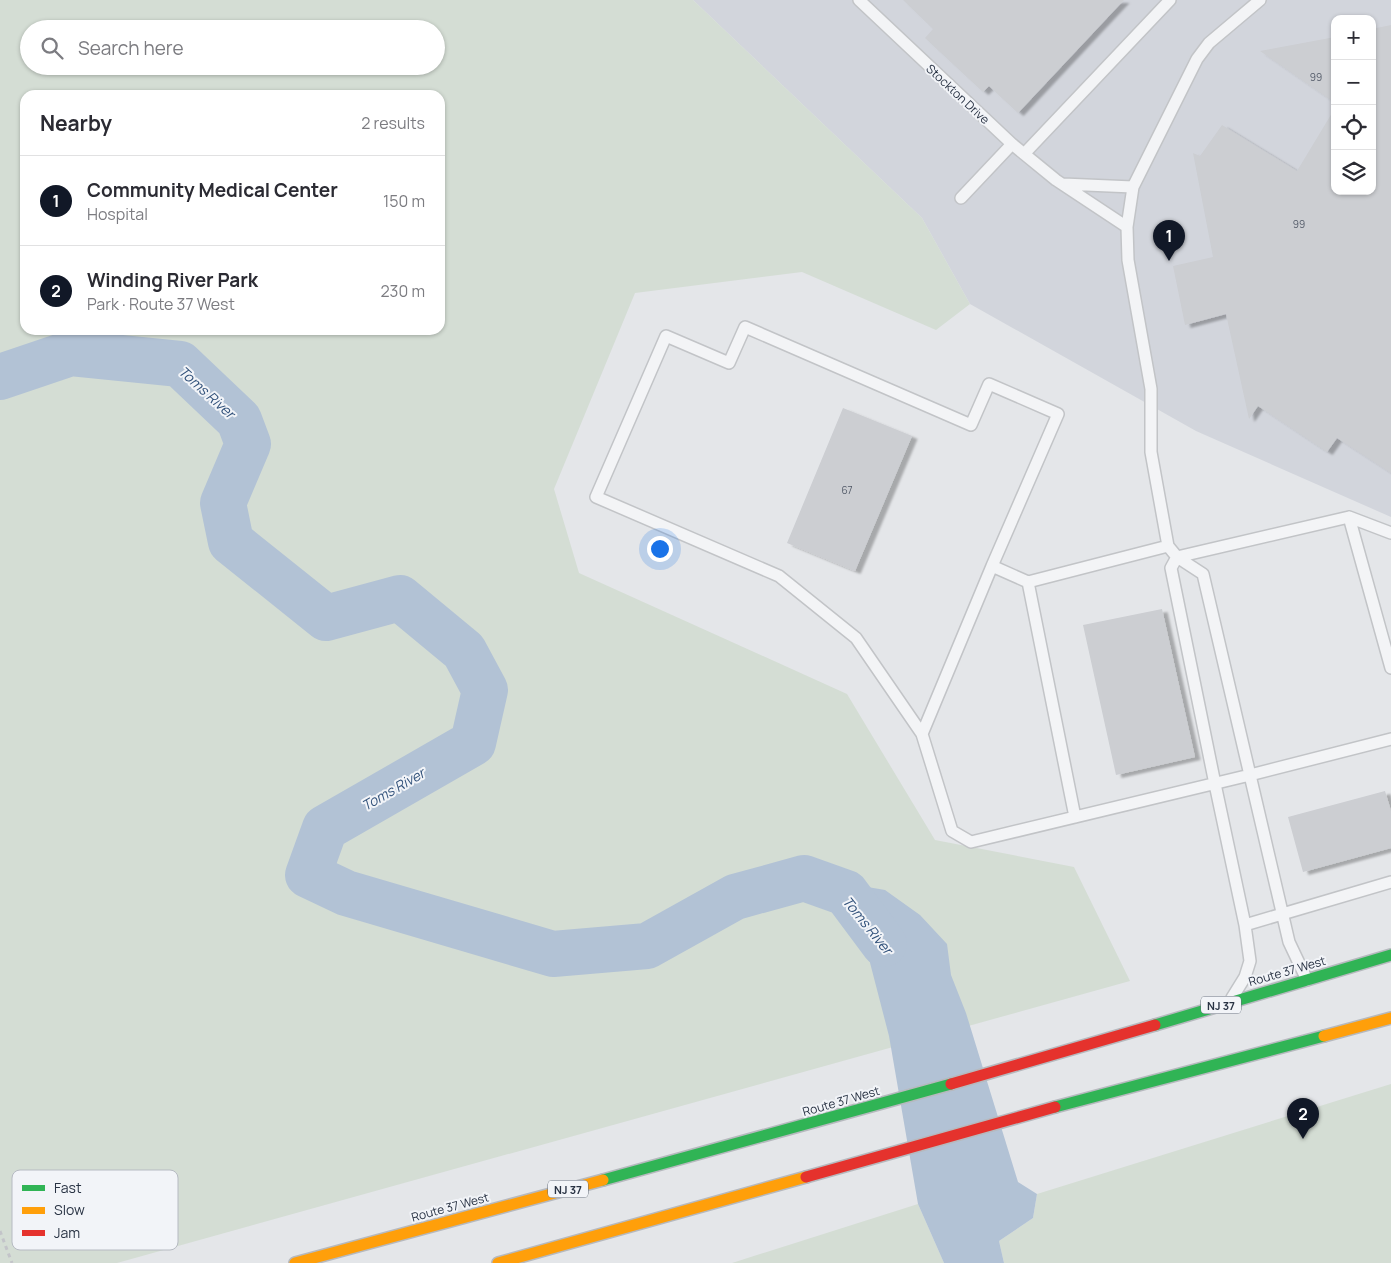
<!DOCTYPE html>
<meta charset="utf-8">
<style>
:root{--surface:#fff;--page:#f7f7f7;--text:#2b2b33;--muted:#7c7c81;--line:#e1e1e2;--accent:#111827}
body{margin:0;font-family:Manrope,sans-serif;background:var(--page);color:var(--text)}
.controls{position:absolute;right:15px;top:15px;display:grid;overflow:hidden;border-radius:10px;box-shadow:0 1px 4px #0004}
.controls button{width:45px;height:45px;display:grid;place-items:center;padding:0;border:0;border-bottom:1px solid var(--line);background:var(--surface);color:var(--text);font:25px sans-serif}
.you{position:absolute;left:659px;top:548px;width:18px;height:18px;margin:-12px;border:4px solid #fff;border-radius:50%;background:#1a73e8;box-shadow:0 0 0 8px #1a73e833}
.badge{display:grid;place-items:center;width:32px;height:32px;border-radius:50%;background:var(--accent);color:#fff;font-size:16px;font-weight:700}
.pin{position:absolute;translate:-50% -41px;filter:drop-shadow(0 1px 2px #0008)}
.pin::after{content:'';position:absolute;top:26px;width:18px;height:15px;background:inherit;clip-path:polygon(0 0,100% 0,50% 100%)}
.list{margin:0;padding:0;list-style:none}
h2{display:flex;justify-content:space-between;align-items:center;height:65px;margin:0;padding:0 20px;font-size:21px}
h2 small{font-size:16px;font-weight:400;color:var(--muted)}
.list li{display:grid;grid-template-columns:32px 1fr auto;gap:15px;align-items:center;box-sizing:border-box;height:90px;padding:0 20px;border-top:1px solid var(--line)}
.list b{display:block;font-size:19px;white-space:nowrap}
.list p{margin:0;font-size:16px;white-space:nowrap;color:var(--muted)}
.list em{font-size:16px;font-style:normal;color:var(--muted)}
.icon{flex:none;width:28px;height:28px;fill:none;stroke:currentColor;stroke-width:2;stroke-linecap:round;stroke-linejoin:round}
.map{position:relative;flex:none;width:1391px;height:1263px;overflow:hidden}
.search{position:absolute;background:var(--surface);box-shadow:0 1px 4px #0004;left:20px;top:20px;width:425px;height:55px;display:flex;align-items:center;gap:12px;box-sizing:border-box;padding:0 18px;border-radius:28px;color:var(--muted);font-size:19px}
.panel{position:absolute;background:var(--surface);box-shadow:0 1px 4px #0004;left:20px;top:90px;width:425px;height:245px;border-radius:15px}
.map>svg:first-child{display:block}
.built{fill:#d2d5dc;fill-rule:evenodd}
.green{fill:#d4ddd4;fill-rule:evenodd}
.water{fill:#b2c2d5}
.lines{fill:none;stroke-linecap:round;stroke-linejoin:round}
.river{stroke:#b2c2d5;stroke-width:46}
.building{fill:#ccced2;filter:url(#shadow)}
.lane-casing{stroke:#c2c4c7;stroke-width:14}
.fast-casing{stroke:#b6b9be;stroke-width:14}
.slow-casing{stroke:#b6b9be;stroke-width:14}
.jam-casing{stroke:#b6b9be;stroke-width:14}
.path{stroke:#c3c4c9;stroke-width:3;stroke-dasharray:4 4;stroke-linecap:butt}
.lane{stroke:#f3f4f6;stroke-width:11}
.fast{stroke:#30b455;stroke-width:11}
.slow{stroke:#ff9f0a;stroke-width:11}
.jam{stroke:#e5322d;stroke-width:11}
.labels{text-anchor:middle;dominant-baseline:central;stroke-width:4;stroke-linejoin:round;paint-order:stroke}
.number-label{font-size:10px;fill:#525a68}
.shield{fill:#f2f4f8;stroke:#656d7a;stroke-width:1}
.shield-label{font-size:11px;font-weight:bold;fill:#293344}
.street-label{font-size:12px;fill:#293344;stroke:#f2f4f8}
.water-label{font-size:14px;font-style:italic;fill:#31517a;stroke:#f2f4f8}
.key{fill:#f2f4f8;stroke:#b6bac2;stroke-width:1}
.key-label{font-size:14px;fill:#293344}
</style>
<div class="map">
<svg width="1391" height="1263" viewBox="0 0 1391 1263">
<defs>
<filter id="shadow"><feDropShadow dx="5.5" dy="3" stdDeviation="1" flood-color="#0004"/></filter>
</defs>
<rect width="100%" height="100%" fill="#e4e6e9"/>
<!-- built -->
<path class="built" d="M693,0h698v517l-195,-86 -226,-127 -48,-86zM1335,19h37v172h-37z"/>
<!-- green -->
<path class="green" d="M0,0h693l229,218 48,86 -34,26 -134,-58 -167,21 -81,196 25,84 268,121 88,146 139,27 56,114 -1013,282h-117zM29,29h407v37h-407zM25,95h415v235h-415z
M1391,1084v179h-387l-5,-22 34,-23 4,-24z
M918,1204l26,59h-212z"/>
<!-- water -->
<path class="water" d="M850,884l35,6 35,25 27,29 4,31 15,38 52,169 19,12 -4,24 -34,23 5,22h-60l-26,-59 -29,-168 -21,-81 -30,-43z"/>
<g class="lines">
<!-- river -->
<path class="river" d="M0,377l71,-24 109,11 59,56 9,24 -25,59 8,39 95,76 74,-20 64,53 21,39 -12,53 -148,85 -17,47 38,18 207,61 94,-8 88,-49 69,-19 42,15 38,51"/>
</g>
<!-- building -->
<path class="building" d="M903,0h221l-106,113 -29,-27 -6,6 -58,-54 8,-9z
M1391,25v448l-54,-35 -10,14 -69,-46 -9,13 -23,-105 -41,11 -12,-59 40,-9 -20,-104 7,3 22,-31 75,46 38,-63v83h37v-162z
M1335,37v66l-75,-52z
M843,408l69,28 -57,135 -68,-28z
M1162,609l33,148 -79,18 -33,-150z
M1385,791l6,20v37l-88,24 -15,-55z"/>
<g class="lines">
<defs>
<path id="lane" d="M859,0l153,144 44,36 71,47
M1260,0l-51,43 -12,16 -64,128 -6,40 1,33 23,129v63l17,94 9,11 26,17 86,368 18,38
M1024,154l146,-154
M1063,184l70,3
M961,198l51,-54
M1349,517l42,16
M1168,546l-140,36 -36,-16 66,-152 -69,-30 -18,41 -226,-98 -16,36 -63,-27 -70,161 183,79 77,62 66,96 30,97 19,11 279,-67 141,-36
M1028,582l47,235
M922,734l70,-168
M1245,925l146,-43
M1232,998l13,-21 5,-16 -5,-36 -30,-141 -44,-216 6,-11 172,-40 42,151"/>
<path id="fast" d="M1155,1025l236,-70
M1055,1107l269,-71
M603,1180l348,-96"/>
<path id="slow" d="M1324,1036l67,-18
M295,1263l308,-83
M498,1263l308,-86"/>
<path id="jam" d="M951,1084l204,-59
M806,1177l249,-70"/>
</defs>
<!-- lane casing -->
<use href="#lane" class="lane-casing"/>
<!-- fast casing -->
<use href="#fast" class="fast-casing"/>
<!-- slow casing -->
<use href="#slow" class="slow-casing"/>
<!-- jam casing -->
<use href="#jam" class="jam-casing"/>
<!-- path -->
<path class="path" d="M0,1231l12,32"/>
<!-- lane -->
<use href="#lane" class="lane"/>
<!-- fast -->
<use href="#fast" class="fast"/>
<!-- slow -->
<use href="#slow" class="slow"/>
<!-- jam -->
<use href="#jam" class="jam"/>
</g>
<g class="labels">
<!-- number labels -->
<g class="number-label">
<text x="1316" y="77">99</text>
<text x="1299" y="224">99</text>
<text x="847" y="490">67</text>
</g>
<!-- shield labels -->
<g class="shield">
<rect x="1201" y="996.5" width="40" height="17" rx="4"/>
<rect x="548" y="1180.5" width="40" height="17" rx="4"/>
</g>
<g class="shield-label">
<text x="1221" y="1005">NJ 37</text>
<text x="568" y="1189">NJ 37</text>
</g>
<!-- street labels -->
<g class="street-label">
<text transform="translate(958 94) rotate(43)">Stockton Drive</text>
<text transform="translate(1287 971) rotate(-16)">Route 37 West</text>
<text transform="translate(841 1101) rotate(-16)">Route 37 West</text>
<text transform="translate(450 1207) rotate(-15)">Route 37 West</text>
</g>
<!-- water labels -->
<g class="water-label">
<text transform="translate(207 392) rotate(42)">Toms River</text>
<text transform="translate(393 789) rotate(-30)">Toms River</text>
<text transform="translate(868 925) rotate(51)">Toms River</text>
</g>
</g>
<!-- legend -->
<rect x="12" y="1170" width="166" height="80" rx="8" class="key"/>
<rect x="22" y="1185" width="23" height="6" fill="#30b455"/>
<rect x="22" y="1207" width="23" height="7" fill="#ff9f0a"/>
<rect x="22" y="1230" width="23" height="6" fill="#e5322d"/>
<g class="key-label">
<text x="54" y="1193">Fast</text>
<text x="54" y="1215">Slow</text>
<text x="54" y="1238">Jam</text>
</g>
</svg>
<div class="controls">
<button>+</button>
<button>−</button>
<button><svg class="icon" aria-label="locate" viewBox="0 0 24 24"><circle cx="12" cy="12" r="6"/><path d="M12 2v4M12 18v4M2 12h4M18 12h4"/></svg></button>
<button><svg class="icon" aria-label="layers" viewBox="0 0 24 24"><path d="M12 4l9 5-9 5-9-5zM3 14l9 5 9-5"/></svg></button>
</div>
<div class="you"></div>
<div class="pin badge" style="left:1169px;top:261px">1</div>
<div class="pin badge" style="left:1303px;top:1139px">2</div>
<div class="search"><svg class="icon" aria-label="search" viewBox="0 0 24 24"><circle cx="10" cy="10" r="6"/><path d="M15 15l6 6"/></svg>Search here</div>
<section class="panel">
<h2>Nearby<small>2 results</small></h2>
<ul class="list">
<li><span class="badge">1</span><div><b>Community Medical Center</b><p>Hospital</p></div><em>150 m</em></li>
<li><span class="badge">2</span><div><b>Winding River Park</b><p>Park · Route 37 West</p></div><em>230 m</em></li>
</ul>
</section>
</div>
